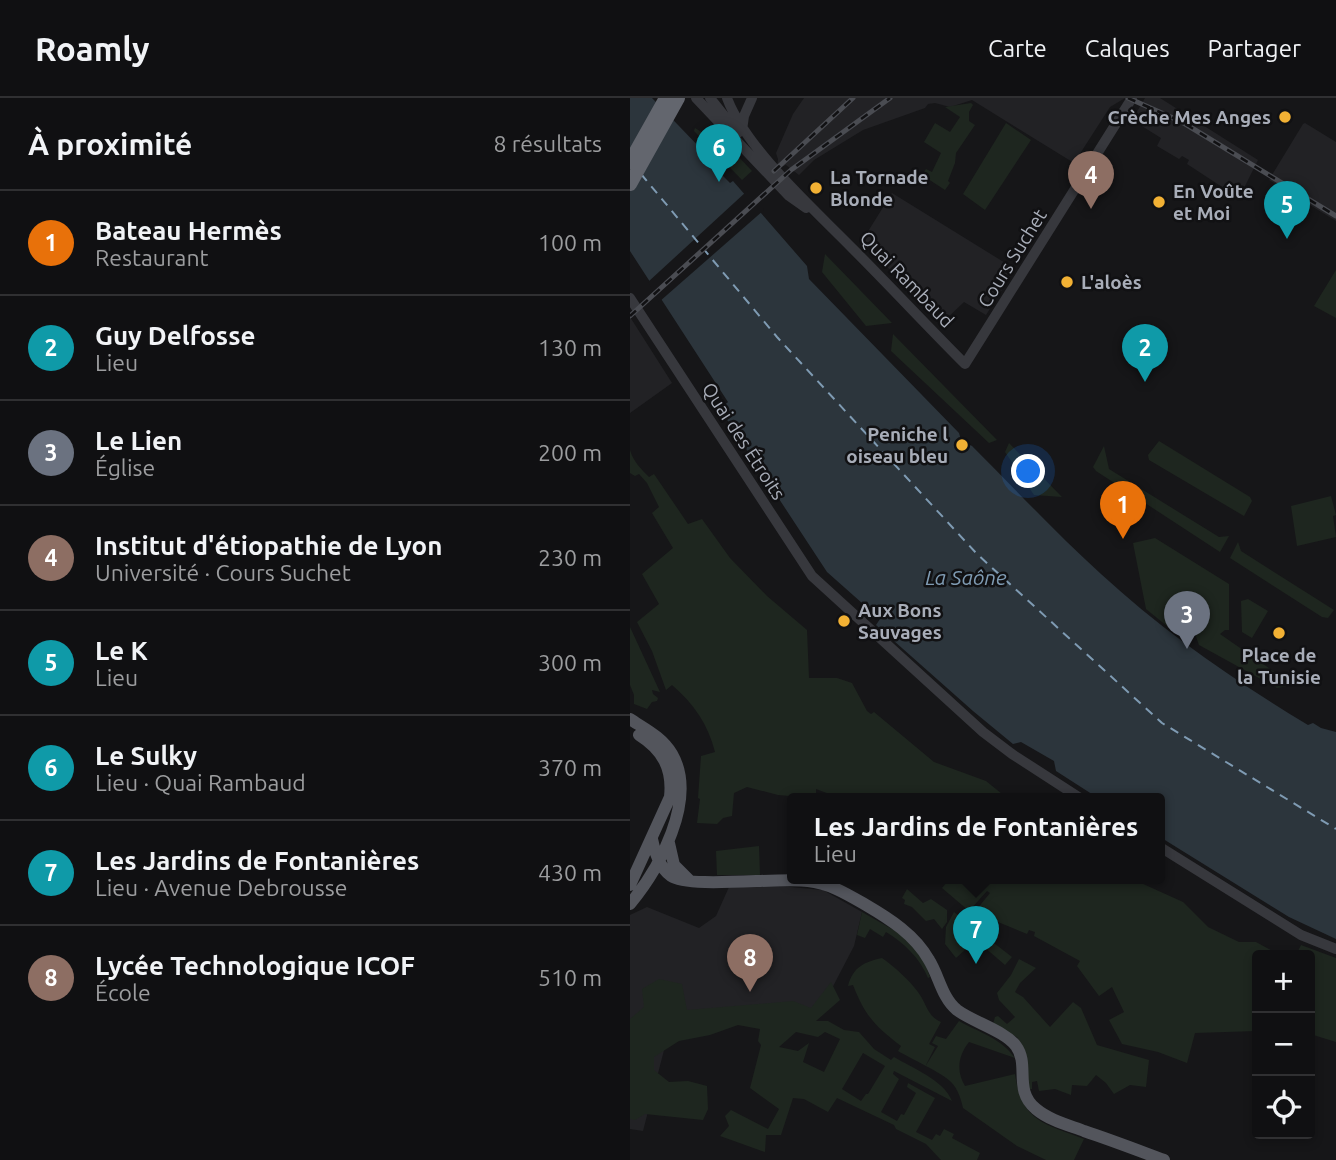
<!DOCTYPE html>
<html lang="fr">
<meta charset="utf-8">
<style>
:root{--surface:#101012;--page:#1e1e20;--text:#f1f3f6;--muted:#9c9d9f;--line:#303032;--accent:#8c9099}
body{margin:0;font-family:Ubuntu,sans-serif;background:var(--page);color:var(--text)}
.controls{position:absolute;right:21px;bottom:21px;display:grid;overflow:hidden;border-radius:7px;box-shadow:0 4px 10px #0003}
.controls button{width:63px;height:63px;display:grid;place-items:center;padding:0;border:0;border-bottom:2px solid var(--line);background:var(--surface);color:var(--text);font:35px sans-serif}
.you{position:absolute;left:399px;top:374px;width:24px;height:24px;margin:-18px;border:5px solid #fff;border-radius:50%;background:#1a73e8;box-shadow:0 0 0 10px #1a73e833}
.badge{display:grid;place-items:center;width:46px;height:46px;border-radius:50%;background:var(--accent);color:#fff;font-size:23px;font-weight:700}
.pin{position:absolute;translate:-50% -58px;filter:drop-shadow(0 2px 4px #0008)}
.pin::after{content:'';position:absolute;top:37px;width:24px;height:21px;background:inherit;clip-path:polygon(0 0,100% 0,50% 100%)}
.popup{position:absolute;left:157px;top:695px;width:378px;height:91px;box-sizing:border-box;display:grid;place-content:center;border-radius:7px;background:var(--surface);filter:drop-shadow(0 2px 5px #0005);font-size:23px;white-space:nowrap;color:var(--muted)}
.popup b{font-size:26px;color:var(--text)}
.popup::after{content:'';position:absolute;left:50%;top:100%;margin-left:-14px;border:14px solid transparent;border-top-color:var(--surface)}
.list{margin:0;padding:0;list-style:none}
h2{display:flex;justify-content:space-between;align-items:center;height:91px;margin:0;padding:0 28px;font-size:30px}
h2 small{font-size:23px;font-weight:400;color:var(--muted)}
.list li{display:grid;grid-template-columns:46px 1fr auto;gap:21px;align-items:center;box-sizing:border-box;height:105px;padding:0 28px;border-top:2px solid var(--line)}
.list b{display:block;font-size:26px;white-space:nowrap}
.list p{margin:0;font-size:23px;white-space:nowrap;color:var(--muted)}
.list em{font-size:23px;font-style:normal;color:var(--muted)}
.icon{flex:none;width:38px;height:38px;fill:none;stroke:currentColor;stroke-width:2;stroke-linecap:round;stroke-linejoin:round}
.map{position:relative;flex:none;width:706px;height:1062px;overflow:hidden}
header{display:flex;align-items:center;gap:42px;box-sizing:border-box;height:98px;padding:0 35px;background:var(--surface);border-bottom:2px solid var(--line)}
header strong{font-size:33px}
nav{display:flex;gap:38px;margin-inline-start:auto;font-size:24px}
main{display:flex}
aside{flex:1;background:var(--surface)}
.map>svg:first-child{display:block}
.built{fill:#222225}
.green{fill:#1e261f;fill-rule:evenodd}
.water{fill:#2c353c}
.pier{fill:#161618}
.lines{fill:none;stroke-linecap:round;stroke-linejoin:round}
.ferry{stroke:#7f9bb3;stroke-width:2;stroke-dasharray:9 7;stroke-linecap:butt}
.minor{stroke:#37383d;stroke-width:10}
.major{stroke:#53555c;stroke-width:12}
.highway{stroke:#63666e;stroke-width:14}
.rail-casing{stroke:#4a4c52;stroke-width:5}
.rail{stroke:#111113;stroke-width:2.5;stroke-dasharray:8;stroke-linecap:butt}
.poi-dot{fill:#f2b134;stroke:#111113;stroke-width:2.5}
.labels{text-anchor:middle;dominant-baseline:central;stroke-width:5;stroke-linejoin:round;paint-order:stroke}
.poi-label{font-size:19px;font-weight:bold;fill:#a8adb8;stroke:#111113;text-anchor:start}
.street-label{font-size:19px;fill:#a8adb8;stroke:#111113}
.water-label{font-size:21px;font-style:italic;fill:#7f9bb3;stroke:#111113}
</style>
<header>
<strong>Roamly</strong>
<nav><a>Carte</a><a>Calques</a><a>Partager</a></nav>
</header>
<main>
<aside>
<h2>À proximité<small>8 résultats</small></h2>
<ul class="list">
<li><span class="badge" style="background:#e8710a">1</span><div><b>Bateau Hermès</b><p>Restaurant</p></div><em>100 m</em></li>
<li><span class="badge" style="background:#0f9aa8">2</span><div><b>Guy Delfosse</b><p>Lieu</p></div><em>130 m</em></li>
<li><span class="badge" style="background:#6b7280">3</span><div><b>Le Lien</b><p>Église</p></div><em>200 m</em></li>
<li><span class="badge" style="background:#8d6e63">4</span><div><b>Institut d'étiopathie de Lyon</b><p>Université · Cours Suchet</p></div><em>230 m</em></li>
<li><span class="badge" style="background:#0f9aa8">5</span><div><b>Le K</b><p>Lieu</p></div><em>300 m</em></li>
<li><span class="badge" style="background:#0f9aa8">6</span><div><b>Le Sulky</b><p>Lieu · Quai Rambaud</p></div><em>370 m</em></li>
<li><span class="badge" style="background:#0f9aa8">7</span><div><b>Les Jardins de Fontanières</b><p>Lieu · Avenue Debrousse</p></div><em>430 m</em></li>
<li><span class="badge" style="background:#8d6e63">8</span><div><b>Lycée Technologique ICOF</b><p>École</p></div><em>510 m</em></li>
</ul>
</aside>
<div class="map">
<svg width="706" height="1062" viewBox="0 0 706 1062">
<rect width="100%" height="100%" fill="#161618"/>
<!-- built -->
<path class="built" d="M174,0h321l-15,9 -36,56 -102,-63 -22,7 -15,-4 -7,1 -3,4 -62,22 -49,30 -15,15 -13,-10 -9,3 1,-9 -2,-6 17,-39z
M515,0h15l98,62 -19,38 -52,-34 2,-4 -7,-4 -3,3 -22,-13 4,-8 -24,-15 -2,-8z
M675,25l31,19v79l-67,-41 34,-56z
M262,95l123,76 -29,46 -22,-13 -22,21 -80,-82z
M0,219l42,66 -42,30z
M99,789h62l32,3 39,22 -8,34 -39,75 -24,-2 -122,12 -26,100 -13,-2v-214l17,-8 52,21 17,-12z"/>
<!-- green -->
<path class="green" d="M341,5l2,2 -4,7v9l6,4 -19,28 -1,10 -7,18 2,2 -5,7 -23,-15 4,-6 6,3 9,-19 -17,-11 11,-19 15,9 10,-15 -15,-10z
M376,25l25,17 -46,70 -22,-16z
M65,30l13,8 12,1 32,34 -10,9 -48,-49z
M195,156l67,69 -26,3 -44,-54z
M706,172v48l-22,-12z
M263,236l104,106 -8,3 -98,-92z
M529,343l91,56 2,4 -8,15 -95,-56 -1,-5z
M379,345l53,54 -28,-2 -29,-43z
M474,348l5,23 110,68 10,-1 -9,16 -124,-81 -3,-4z
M0,352c3,11 11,19 19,27l5,-3 34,50 14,-5 28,39 37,38 40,34 2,48h28l15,5 15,28 4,3 3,-2 60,50 52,19 21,17h-167l-24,-9v9h-3l-35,-3 -31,-8 -13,6 -2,23 -9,2 -6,6 -20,-1 3,-24 -2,-1 3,-42 14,-4c-7,-28 -21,-48 -43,-67l-6,5 -14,-39 -15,-29 22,-18 -17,-30 31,-26 -21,-35 7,-6 -12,-24 -8,-9 -4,2 -5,-3z
M701,398l5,19 -3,1 3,21 -39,9 -6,-40z
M525,440l74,46v46h-4l-5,4 73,51 -16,3 -78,-43 -5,-14h-21l-27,-22 -13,-66z
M608,444l3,9 93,59 -6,8 -6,-1 -92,-59z
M618,501l20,12 -16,27 -10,-6 -1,-31z
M0,529l30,65 -8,-2 1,4 5,4 -1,3 -5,1 -5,7 -13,-5v-9l-4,-10z
M129,748l1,29h-43l-1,-24z
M313,780h187l53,24 25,25 31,15h17l24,13h-23v76l-62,2 -8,30 -29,-11 -36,-8 -13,-24 15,-8 -12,-25 -13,9 -22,-30 3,-5 -46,-25 1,-4 -6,-2 -2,4 -29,-12 -6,10 -19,-18 17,-21 -3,-2 -18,20 -27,-23 5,-6z
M277,791l16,14 8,-4 16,11v12l-5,7 -8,-10 -8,2 -14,-14 -8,-3 1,-4 -3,-2z
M232,814l44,25 17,20 7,20 -2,1c-8,-20 -24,-35 -42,-46l-3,5 -13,-8 -5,9 -8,-3z
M324,814l58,45 -7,8 -29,-25 -20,18 -11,-14 1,-17z
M671,847l35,13v84l-26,-8v-79h-14z
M252,860c14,10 26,21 36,34 9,12 9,24 23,30l-12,22 6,3 -10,20 13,-21 -6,-3 4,-7 10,3 13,-18c21,12 42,17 56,37l-46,-16c-11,14 -13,29 -4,44l50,-12c7,48 28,49 69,65l-10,21h-28l-29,-14 -54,-38c-2,-9 -5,-19 -12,-26 -7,-8 -41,-24 -53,-31l3,-5c-26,-20 -36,-30 -48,-61l-5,1c5,-19 16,-24 34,-28z
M389,861l17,9 -16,15 -5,9 8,5 27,30 23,-25 8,6 16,37 52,15 -3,27 -16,-2 -16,9 -8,-11 -10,-8 -9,11 -15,-1 -1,10 -16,-6 -16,2 -2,-10 -5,1v7l-5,1 -5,-45 -5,-8 -25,-9 3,-11 3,-1 9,8 8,-7 -16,-17 -2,-7 14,-18z
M29,881l23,5 5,26 106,-9 18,7 20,-26 9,18 -24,21h12l16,9 15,2 15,17 17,11 3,-3c18,11 50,23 58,44l-58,-30 -1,3 6,5 -18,33 16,9 4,-7 3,1 12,-22 -9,-6 1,-4 27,15 -19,34 16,8 4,-6 4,2 4,-7 10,5 -2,4 28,15 -3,7h-36l-15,-16 -30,-15 -2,-4 -57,-27 -9,14 -24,-13 -11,-1 -12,37h-15l-1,17 -45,-16 9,-10 -4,-10 6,-6 37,19 11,-20 -29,-21 11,-43 -3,-4 2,-12 -22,-4 -28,10 -31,6 -25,16v13l15,12 19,-1 19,5 1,23 -5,11 -58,-6 -10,6 -5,-1v-100l14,-12 -2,-18zM166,934l22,5 7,-5 15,7 -16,33 -21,-10 6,-19 -11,8 -19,-4zM233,955l22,13 -17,28h-2l-5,7 -19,-12z"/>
<!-- water -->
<path class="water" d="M0,0h22l53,55 -2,3 27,27 3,-2 74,85 2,13 150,154 2,7 11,6c43,43 84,87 129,128 63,58 134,107 207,151l5,-2 8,5 15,4v207l-47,-22 -129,-80v-39h-62l-42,-27 -2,-10 -33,-19 -8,2 -40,-33 -97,-86 4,-6 -53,-47 -107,-163 8,-7 -98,-151z"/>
<!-- pier -->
<path class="pier" d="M117,93l17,19 -105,92 -11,-20z"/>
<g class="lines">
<!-- ferry -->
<path class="ferry" d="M11,76l136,163 200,217 185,169 174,106"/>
<!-- minor -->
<path class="minor" d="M66,0l93,98 17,12
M80,0l28,35
M97,0c19,51 87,111 126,151 38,38 74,77 112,115l167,-266
M112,32l2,-14 8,-18
M0,200l182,278 171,156 29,22 68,44
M530,749l141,88 35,14"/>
<!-- major -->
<path class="major" d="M0,621c15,10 32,18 42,35 26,45 -13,115 -42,150
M22,741c2,12 8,29 19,37 18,13 109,1 137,5 21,2 39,13 58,24 24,14 49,30 63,55 10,16 13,38 28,50 16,12 48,21 59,36 14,19 -3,44 20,63 13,11 32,16 48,22 27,9 53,19 80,29
M39,745l5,22 15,15
M0,787l40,-88c3,-28 -7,-47 -31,-62"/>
<!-- highway -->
<path class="highway" d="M0,64l36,-64
M0,86l48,-86"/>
<defs>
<path id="rail" d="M498,0l54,24 154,94
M144,73l79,-73
M0,218l161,-146 99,-72"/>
</defs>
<!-- rail casing -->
<use href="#rail" class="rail-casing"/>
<!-- rail -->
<use href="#rail" class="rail"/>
</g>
<!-- markers -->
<g class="poi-dot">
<circle cx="655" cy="19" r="7"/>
<circle cx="186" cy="90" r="7"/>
<circle cx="529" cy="104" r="7"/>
<circle cx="437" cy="184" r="7"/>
<circle cx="332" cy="347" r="7"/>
<circle cx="214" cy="523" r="7"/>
<circle cx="649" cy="535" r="7"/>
</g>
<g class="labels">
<!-- poi labels -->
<g class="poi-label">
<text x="641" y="19" text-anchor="end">Crèche Mes Anges</text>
<text x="200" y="79">La Tornade<tspan x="200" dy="22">Blonde</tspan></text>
<text x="543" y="93">En Voûte<tspan x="543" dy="22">et Moi</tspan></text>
<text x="451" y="184">L'aloès</text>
<text x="318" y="336" text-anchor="end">Peniche l<tspan x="318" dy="22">oiseau bleu</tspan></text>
<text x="228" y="512">Aux Bons<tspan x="228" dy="22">Sauvages</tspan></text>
<text x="649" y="557" text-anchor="middle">Place de<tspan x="649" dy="22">la Tunisie</tspan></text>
</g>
<!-- street labels -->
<g class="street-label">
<text transform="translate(382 160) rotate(-58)">Cours Suchet</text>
<text transform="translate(277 181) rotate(46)">Quai Rambaud</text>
<text transform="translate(114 343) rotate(57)">Quai des Étroits</text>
</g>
<!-- water labels -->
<g class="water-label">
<text x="336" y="479">La Saône</text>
</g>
</g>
</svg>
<div class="controls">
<button>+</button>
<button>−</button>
<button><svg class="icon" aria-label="locate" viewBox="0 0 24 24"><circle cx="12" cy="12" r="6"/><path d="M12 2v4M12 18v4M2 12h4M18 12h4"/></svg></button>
</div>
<div class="you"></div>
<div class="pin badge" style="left:493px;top:441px;background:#e8710a">1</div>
<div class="pin badge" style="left:515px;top:284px;background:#0f9aa8">2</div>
<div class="pin badge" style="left:557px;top:551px;background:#6b7280">3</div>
<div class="pin badge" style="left:461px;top:111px;background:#8d6e63">4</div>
<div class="pin badge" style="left:657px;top:141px;background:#0f9aa8">5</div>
<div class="pin badge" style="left:89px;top:84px;background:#0f9aa8">6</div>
<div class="pin badge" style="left:346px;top:866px;background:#0f9aa8">7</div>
<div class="popup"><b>Les Jardins de Fontanières</b>Lieu</div>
<div class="pin badge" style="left:120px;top:894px;background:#8d6e63">8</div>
</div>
</main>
